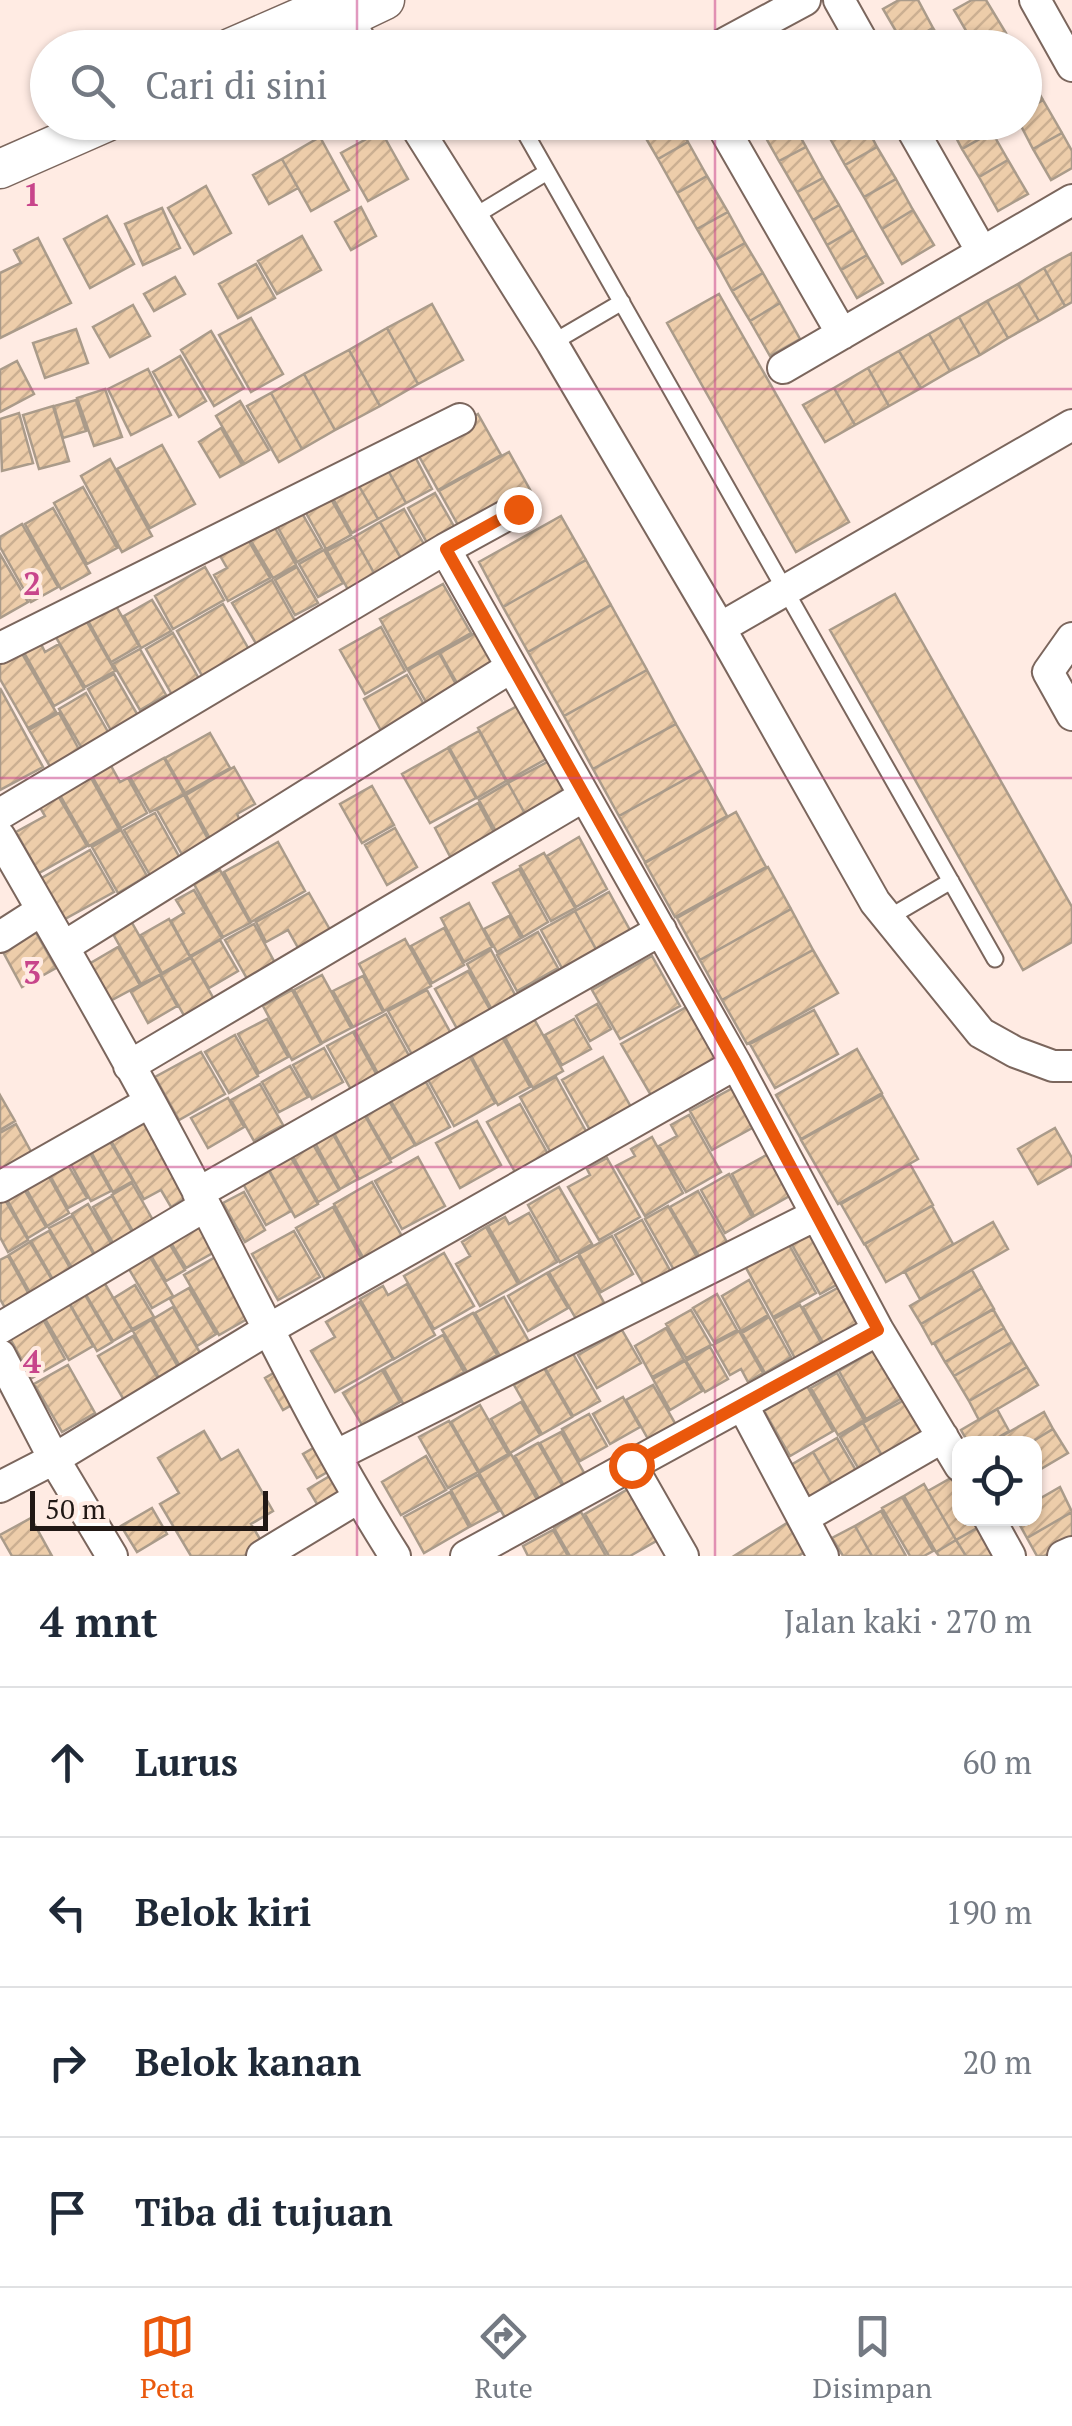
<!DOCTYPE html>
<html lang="id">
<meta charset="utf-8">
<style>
:root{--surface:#fff;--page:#f6f6f7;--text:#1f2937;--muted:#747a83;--line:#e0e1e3;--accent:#ea580c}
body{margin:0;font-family:"PT Serif",serif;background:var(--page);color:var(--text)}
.controls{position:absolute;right:30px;bottom:30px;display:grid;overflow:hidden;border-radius:20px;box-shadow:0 2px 8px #0004}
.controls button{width:90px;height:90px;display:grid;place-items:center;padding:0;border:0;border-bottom:2px solid var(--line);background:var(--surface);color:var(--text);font:50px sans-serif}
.scale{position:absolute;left:30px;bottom:25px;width:238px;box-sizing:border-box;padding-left:10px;border:5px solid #211815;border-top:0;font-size:28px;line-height:35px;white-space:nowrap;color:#211815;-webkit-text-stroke:8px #ffebe3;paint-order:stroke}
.stop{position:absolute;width:30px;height:30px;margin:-22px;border:8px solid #ea580c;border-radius:50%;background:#fff}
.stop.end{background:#ea580c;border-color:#fff;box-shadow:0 2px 10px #0008}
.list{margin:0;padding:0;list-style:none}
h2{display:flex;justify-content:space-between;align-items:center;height:130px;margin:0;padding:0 40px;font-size:42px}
h2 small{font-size:32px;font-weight:400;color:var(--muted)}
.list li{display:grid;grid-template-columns:65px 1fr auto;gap:30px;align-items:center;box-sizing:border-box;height:150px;padding:0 40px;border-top:2px solid var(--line)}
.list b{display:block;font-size:38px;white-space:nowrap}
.list em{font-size:32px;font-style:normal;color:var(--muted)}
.icon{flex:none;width:55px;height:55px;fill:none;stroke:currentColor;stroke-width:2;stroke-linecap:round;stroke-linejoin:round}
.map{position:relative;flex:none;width:1072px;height:1556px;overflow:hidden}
.search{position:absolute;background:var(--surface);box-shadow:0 2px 8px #0004;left:30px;right:30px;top:30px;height:110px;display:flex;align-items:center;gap:25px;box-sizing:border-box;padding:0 35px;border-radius:55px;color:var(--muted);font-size:38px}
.sheet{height:730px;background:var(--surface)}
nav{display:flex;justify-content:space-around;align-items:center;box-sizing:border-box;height:140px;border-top:2px solid var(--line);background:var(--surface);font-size:28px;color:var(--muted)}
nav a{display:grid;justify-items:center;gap:5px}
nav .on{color:var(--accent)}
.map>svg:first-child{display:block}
.building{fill:url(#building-hatch);stroke:#aa9b8a;stroke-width:2.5}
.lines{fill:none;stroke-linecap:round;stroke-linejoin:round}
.service-casing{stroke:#7b665d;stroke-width:19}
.minor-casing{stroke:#7b665d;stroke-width:34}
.tertiary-casing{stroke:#7b665d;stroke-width:41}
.service{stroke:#fff;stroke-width:15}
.minor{stroke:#fff;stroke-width:30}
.tertiary{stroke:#fff;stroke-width:38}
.route{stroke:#ea580c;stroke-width:12}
.grid{fill:none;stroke:#c8458b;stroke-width:2.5;stroke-opacity:0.55}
.grid-label{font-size:32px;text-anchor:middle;font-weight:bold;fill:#c8458b;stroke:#ffebe3;stroke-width:8;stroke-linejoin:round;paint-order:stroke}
</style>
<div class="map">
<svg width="1072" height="1556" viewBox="0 0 1072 1556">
<defs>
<pattern id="building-hatch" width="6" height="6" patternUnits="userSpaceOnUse" patternTransform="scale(2.5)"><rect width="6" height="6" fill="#edcdaa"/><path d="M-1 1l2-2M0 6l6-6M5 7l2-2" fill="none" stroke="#cbaf91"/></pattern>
</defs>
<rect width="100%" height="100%" fill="#ffebe3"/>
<!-- building -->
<path class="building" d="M899,0h19l15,28 -29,17 -21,-36z
M972,0h14l20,33 -25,15h-5l-22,-38z
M933,28l12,20h-40l-1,-3z
M1024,67l19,33 -19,11z
M1043,100l19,33 -29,16 -14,-27h5v-11z
M677,122l11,20 -30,17 -21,-36z
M792,122l14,25 -27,14 -21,-37z
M845,122h19l13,25 -32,18 -18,-32z
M948,122h39l5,10 -30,17z
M381,131l27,48 -40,22 -27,-48z
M992,132l16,28 -29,17 -17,-28z
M1062,133l10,18v17l-21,12 -18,-31z
M320,137l29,53 -38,21 -29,-52z
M688,142l19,34 -30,17 -19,-34z
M806,147l17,31 -26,14 -18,-31z
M877,147l19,32 -32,18 -19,-32z
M282,159l16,29 -29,16 -16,-29z
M1008,160l20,34 -30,17 -19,-34z
M707,176l21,36 -31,17 -20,-36z
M823,178l16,27 -26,15 -16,-28z
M896,179l17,31 -31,19 -18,-32z
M206,186l25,47 -37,21 -26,-46z
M839,205l14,25 -26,15 -14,-25z
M361,207l15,29 -25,14 -16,-28z
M162,208l18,40 -37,17 -18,-41z
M913,210l21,35 -32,19 -20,-35z
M728,212l17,31 -30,17 -18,-31z
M107,216l27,48 -44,24 -26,-49z
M853,230l14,25 -26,15 -14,-25z
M302,236l19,34 -44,24 -19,-33z
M38,238l33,65 -71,35v-65l21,-10 -7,-13z
M745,243l18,30 -31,18 -17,-31z
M1072,253v49l-7,4 -21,-38z
M867,255l16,28 -26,15 -16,-28z
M256,264l19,34 -37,20 -19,-34z
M1044,268l21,38 -26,15 -21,-37z
M763,273l17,30 -30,18 -18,-30z
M175,277l10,17 -31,17 -10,-17z
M1018,284l21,37 -31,17 -21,-37z
M719,294l130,228 -53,30 -129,-229z
M987,301l21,37 -28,17 -21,-38z
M780,303l20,36 -30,17 -20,-35z
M432,304l31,56 -45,24 -31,-56z
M133,305l17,31 -40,21 -17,-30z
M959,317l21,38 -30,16 -21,-37z
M251,318l32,56 -32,18 -32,-57z
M387,328l31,56 -38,22 -31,-56z
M76,329l12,34 -43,15 -12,-35z
M211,331l33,57 -30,18 -33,-56z
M929,334l21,37 -29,17 -22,-37z
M349,350l31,56 -45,24 -31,-56z
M899,351l22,37 -32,18 -21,-38z
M180,356l26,45 -27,16 -26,-45z
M17,361l17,33 -34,18v-42z
M868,368l21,38 -34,19 -21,-37z
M148,369l23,46 -40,20 -23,-46z
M304,374l31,56 -33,19 -31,-56z
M834,388l21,37 -30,17 -22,-37z
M105,389l17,48 -28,9 -17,-48z
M271,393l31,56 -23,13 -32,-56z
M76,400l10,31 -23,7 -9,-32z
M240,401l29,49 -25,14 -28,-48z
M53,406l16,55 -30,8 -16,-54z
M19,413l14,50 -31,8 -2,-52z
M478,414l23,41 -63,35 -23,-41z
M221,428l21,37 -22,12 -21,-35z
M162,445l33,59 -45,24 -33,-59z
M411,449l21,40 -26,14 -22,-40z
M509,452l24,43 -70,39 -24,-43z
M110,459l42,77 -30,16 -41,-76z
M384,463l22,40 -28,16 -23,-40z
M355,479l23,40 -26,14 -22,-40z
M83,487l34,61 -30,16 -33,-61z
M326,490l25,45 -25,14 -25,-45z
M435,493l25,44 -28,15 -24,-44z
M295,501l27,47 -25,14 -26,-47z
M53,508l37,65 -29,16 -36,-65z
M404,509l25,44 -23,14 -26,-45z
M561,516l25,44 -83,47 -24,-45z
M380,522l26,45 -27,15 -25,-45z
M22,524l36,63 -27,15 -31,-55v-10z
M275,528l21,37 -23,13 -22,-37z
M354,537l25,45 -27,15 -25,-46z
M247,538l23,40 -42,23 -14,-26 13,-7 -8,-14z
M324,550l19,33 -25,14 -19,-33z
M0,554l28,48 -28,16z
M586,560l25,45 -83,47 -25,-45z
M205,567l19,33 -51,29 -18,-33z
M297,567l21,36 -23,12 -20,-35z
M272,580l28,50 -39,22 -29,-49z
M443,584l28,49 -64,36 -27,-50z
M895,594l177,313v35l-49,28 -193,-340z
M112,599l27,47 -28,16 -26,-47z
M152,600l19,31 -30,17 -17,-32z
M223,604l28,49 -47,26 -27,-48z
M611,605l36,65 -83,46 -36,-64z
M84,617l31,54 -30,16 -31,-53z
M381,627l24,44 -40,23 -25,-44z
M481,630l20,37 -40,23 -21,-37z
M173,633l29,51 -27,16 -29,-51z
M38,638l7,14 14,-8 25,45 -30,17 -33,-59z
M140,649l26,46 -26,15 -27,-46z
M20,650l36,62 -28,16 -28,-49v-17z
M439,653l21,39 -30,17 -22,-39z
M647,670l29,54 -83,45 -29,-53z
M114,674l26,45 -27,15 -25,-45z
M407,675l23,40 -44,25 -22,-41z
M0,688l43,79 -43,23z
M86,693l26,46 -27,15 -26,-45z
M519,705l29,53 -41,23 -29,-53z
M59,713l22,40 -29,17 -23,-40z
M676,724l26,46 -83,46 -26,-47z
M479,731l27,50 -29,17 -28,-51z
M210,733l20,35 -45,25 -20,-35z
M448,748l28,50 -46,25 -28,-49z
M164,758l20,36 -34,18 -20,-35z
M551,760l20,38 -42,23 -21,-38z
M110,764l10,18 8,-4 19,35 -26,15 -30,-54z
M234,767l21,37 -18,10 6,13 -30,17 -27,-49z
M702,770l25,46 -82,46 -26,-46z
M91,778l28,51 -30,17 -29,-51z
M508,783l21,38 -30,16 -20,-37z
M372,786l22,39 -32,18 -22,-39z
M57,794l30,52 -48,27 -23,-41 29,-16 -7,-12z
M184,795l26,48 -26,15 -27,-48z
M478,803l19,35 -44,24 -18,-34z
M736,812l30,55 -91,50 -30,-54z
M155,813l26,47 -30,17 -27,-47z
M395,828l22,39 -30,18 -22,-40z
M121,830l26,46 -29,17 -26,-46z
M579,837l28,52 -31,18 -29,-51z
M278,842l27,49 -54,31 -27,-50z
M90,850l24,42 -51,28 -23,-41z
M544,853l31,55 -24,13 -31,-55z
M768,867l23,42 -91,51 -23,-42z
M519,869l29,53 -25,15 -30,-54z
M220,870l30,53 -27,14 -29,-53z
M194,890l28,48 -32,18 -19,-35 13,-8 -8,-13z
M609,892l22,40 -34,19 -22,-40z
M309,893l24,42 -32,18 -13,-23 -22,12 -10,-20z
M469,903l23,44 -28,15 -23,-44z
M791,909l22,41 -91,50 -22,-40z
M575,911l22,40 -34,19 -22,-40z
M127,914l34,60 -20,10 -33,-59z
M509,916l12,22 -24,14 -13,-23z
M169,919l21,38 -28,16 -21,-38z
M254,924l27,50 -28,15 -28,-49z
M444,928l20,37 -32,18 -21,-37z
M35,931l21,37 -34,19 -20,-37z
M538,932l20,36 -41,23 -20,-36z
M405,939l26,47 -47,25 -25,-47z
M220,940l18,31 -29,17 -18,-31z
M118,947l22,38 -30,16 -21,-37z
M491,950l29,54 -24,13 -29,-53z
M813,950l25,43 -91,51 -25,-44z
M652,956l28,50 -60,33 -28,-49z
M191,958l29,52 -30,16 -29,-51z
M468,971l25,44 -33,19 -25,-45z
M160,975l17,31 -29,17 -17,-31z
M322,975l29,53 -29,15 -28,-53z
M363,976l20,36 -30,15 -20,-36z
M292,990l29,54 -29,16 -29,-54z
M427,990l27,49 -39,21 -27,-49z
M597,1004l14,25 -21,12 -14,-25z
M690,1005l30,54 -68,38 -31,-53z
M814,1010l24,44 -63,34 -25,-44z
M386,1014l26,47 -31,18 -26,-48z
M533,1017l30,54 -30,17 -30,-54z
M267,1019l21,38 -29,16 -21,-39z
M574,1019l17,30 -29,16 -17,-30z
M353,1032l27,49 -26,14 -27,-49z
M235,1035l23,41 -29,17 -24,-41z
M501,1035l29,52 -32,18 -29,-53z
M324,1048l19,34 -31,17 -19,-34z
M857,1049l25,44 -81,46 -25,-44z
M201,1052l24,42 -46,26 -24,-43z
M469,1055l26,48 -41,23 -27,-48z
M603,1057l33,59 -41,23 -33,-59z
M290,1066l18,31 -29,15 -17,-30z
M556,1077l31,56 -36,20 -31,-56z
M426,1082l24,45 -34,18 -25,-44z
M260,1084l23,41 -29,16 -23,-41z
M733,1088l21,39 -42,23 -22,-39z
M0,1095l15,26 -15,9z
M882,1095l36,64 -80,45 -37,-64z
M228,1098l16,29 -36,21 -17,-30z
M389,1101l26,44 -24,14 -26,-45z
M520,1104l28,50 -33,18 -28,-50z
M689,1115l32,57 -35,20 -27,-46 18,-10 -6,-11z
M365,1116l26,46 -32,17 -25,-46z
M144,1117l45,79 -18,11 -10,-17 -17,9 -35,-62z
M477,1121l24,44 -41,23 -24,-45z
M16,1124l19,35 -35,20v-46z
M1055,1128l17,30v7l-34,19 -20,-35z
M330,1129l28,50 -18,10 -27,-50z
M652,1137l31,56 -38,23 -29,-50 19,-10 -4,-7z
M108,1138l25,43 -20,11 -24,-44z
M311,1141l28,49 -21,12 -27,-49z
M87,1148l24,43 -20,10 -23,-42z
M770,1153l23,41 -39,22 -22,-42z
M289,1154l29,50 -23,13 -28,-51z
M418,1157l27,49 -43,23 -27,-48z
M64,1158l23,40 -19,10 -22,-40z
M607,1158l33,59 -41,23 -31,-53 22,-12 -3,-6z
M910,1164l23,41 -69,39 -23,-40z
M266,1166l25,45 -25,14 -25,-45z
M44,1168l25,45 -22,13 -25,-45z
M729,1174l23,43 -27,16 -24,-43z
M20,1182l26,45 -18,11 -25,-46z
M372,1182l32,58 -39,21 -31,-57z
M132,1183l22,39 -20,11 -22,-38z
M559,1187l33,57 -32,18 -32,-57z
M698,1191l29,51 -27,16 -30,-51z
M244,1192l21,38 -20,12 -22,-39z
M1,1193l27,47 -20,12 -8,-15z
M112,1196l20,36 -19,11 -20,-36z
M88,1204l27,46 -17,10 -26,-46z
M668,1206l29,51 -23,13 -29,-51z
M932,1206l21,38 -67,38 -21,-38z
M333,1207l28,51 -36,21 -29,-51z
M529,1213l28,49 -37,21 -32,-57 17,-9 4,7z
M72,1216l22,39 -22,13 -23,-40z
M200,1220l18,30 -32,18 -18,-30z
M642,1220l29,52 -26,15 -30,-52z
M993,1222l15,27 -88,50 -15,-27z
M486,1227l32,57 -38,22 -24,-42 14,-8 -8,-14z
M816,1228l29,52 -25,14 -29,-51z
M49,1231l24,42 -18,10 -24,-42z
M294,1231l26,46 -42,23 -26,-46z
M612,1236l21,38 -32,18 -22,-38z
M166,1238l19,32 -19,11 -19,-32z
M30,1242l25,43 -22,13 -24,-43z
M788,1243l28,50 -43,24 -28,-51z
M147,1252l26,44 -21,12 -26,-44z
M444,1253l30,53 -40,23 -30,-53z
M219,1255l35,60 -35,20 -35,-60z
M8,1256l24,44 -24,13 -8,-14v-39z
M578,1256l29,52 -28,16 -30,-52z
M972,1270l10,18 -61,36 -11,-18z
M547,1273l21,35 -40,23 -20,-35z
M101,1277l31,53 -19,11 -31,-53z
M749,1280l19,35 -27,16 -19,-35z
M407,1284l28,51 -41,24 -34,-60 23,-13 5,9z
M135,1285l19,32 -22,12 -18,-31z
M843,1285l23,40 -40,23 -23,-41z
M81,1288l31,54 -15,9 -31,-54z
M189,1288l27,46 -19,12 -27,-47z
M982,1288l12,21 -62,35 -11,-20z
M717,1294l20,36 -23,12 -21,-34z
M504,1297l28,50 -28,16 -29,-50z
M66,1298l27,48 -24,14 -28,-48z
M360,1302l33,57 -58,33 -24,-41 24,-14 -9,-15z
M800,1305l25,45 -27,14 -24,-45z
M173,1307l29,49 -21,12 -28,-49z
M993,1309l11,19 -59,34 -11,-19z
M691,1310l20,35 -25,13 -20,-34z
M473,1313l24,42 -30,17 -25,-42z
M40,1314l25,45 -33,19 -25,-45z
M769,1317l22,40 -26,16 -23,-40z
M151,1320l27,47 -19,11 -26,-47z
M666,1328l18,32 -32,17 -17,-31z
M1004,1328l8,14 -58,34 -9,-14z
M622,1330l19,33 -44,25 -19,-33z
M739,1331l24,42 -15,9 -7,-13 -11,6 -17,-30z
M443,1335l21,37 -60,33 -20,-36z
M133,1336l26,44 -35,20 -26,-44z
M1012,1342l15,25 -58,34 -15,-25z
M710,1347l18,32 -23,13 -19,-31z
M880,1347l27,48 -41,24 -27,-48z
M572,1352l28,49 -27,15 -28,-48z
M685,1361l17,30 -32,19 -17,-31z
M68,1365l27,48 -33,19 -28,-48z
M284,1367l18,32 -19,11 -18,-32z
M1027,1367l11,18 -59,35 -10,-19z
M544,1368l28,49 -30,17 -28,-49z
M382,1370l18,32 -38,23 -19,-32z
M837,1373l27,47 -26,15 -27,-47z
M653,1385l26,45 -27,16 -26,-46z
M807,1386l26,45 -43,25 -26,-45z
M623,1397l17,30 -30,17 -17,-30z
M908,1398l20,35 -44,26 -21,-36z
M521,1402l19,33 -30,18 -19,-34z
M480,1405l28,49 -29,17 -28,-49z
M997,1409l12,22 -22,13h-18l-8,-14z
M1044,1412l9,17 -25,15h-40z
M589,1414l18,32 -27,15 -18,-32z
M449,1421l29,51 -30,16 -29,-51z
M863,1423l24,42 -23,13 -24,-41z
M1053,1429l15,24 -34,20v-29h-6z
M204,1431l17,29 17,-10 35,61 -22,13 12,20 -19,12h-53l-31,-52 19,-11 -21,-35z
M561,1432l26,46 -21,11 -26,-46z
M837,1438l24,41 -24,14 -24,-41z
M322,1443l14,24 -19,11 -14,-24z
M538,1443l25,44 -23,13 -25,-44z
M813,1452l24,41 -22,13 -24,-41z
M511,1454l28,49 -32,18 -28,-48z
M426,1456l20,34 -45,25 -19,-33z
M340,1470l14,25 -31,19 -15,-25z
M478,1475l21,36 -28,15 -20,-36z
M951,1478l9,15v25h14l5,9 -23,13 -28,-49z
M924,1484l32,56 -20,12 -32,-56z
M635,1485l30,51 -35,20h-21l-24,-42z
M1060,1487l12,25 -45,26 -11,-20h18v-16z
M450,1492l19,35 -45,26 -20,-36z
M902,1497l31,54 -9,5h-14l-28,-48z
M152,1508l15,26 -30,18 -16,-26z
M881,1511l25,45h-34l-17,-30z
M581,1512l25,44h-36l-16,-28z
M1072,1512v28l-28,16h-7l-10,-18z
M31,1518l21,38h-40l-12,-21z
M787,1523l18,29 -7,4h-64z
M855,1526l17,30h-29l-11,-18z
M979,1527l17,29h-30l-10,-16z
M553,1530l15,26h-40l-5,-10z
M956,1540l10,16h-27l-3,-4z"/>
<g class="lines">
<defs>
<path id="service" d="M519,122l476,837
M473,217l74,-45
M552,343l70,-41
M888,918l63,-37"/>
<path id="minor" d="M839,0l27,48
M1035,0l37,66
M347,19l18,29
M716,48l89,-48
M413,122l139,221 168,285 155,274 106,131 34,19 38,14h19
M720,122l122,212
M908,122l74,130
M783,368l289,-168
M445,549l73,-40
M720,628l352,-203
M1072,638l-24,34 24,43
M0,648l460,-229
M0,814l445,-265 291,515 142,266 82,136
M0,837c71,123 142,246 207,372 60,116 117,236 188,347
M0,937l42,-27
M65,946l445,-278
M129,1066l455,-270
M0,1187l148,-84
M198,1193l463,-263
M0,1328l205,-122
M0,1355l54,104 58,97
M743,1406l80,150
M337,1455l479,-240
M631,1465l52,91
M0,1487l54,-28 213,-129 469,-266
M803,1518l140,-81
M989,1518l21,38
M262,1556l96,-58
M466,1556l412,-226
M1063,1556l9,-4"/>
<path id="tertiary" d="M320,31l65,-31
M230,48l110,-48
M0,169l107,-47"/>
</defs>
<!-- service casing -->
<use href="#service" class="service-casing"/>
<!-- minor casing -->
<use href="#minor" class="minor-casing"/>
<!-- tertiary casing -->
<use href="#tertiary" class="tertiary-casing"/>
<!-- service -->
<use href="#service" class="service"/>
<!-- minor -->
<use href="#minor" class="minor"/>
<!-- tertiary -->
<use href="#tertiary" class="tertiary"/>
</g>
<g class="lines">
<!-- route -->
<path class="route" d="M518,509l-72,40 290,515 142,266 -247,135"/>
</g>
<!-- grid -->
<path class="grid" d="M357,0v48M715,0v48M357,122v1434M715,122v1434M0,389h1072M0,778h1072M0,1167h1072"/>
<g class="grid-label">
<text x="32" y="206">1</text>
<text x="32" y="595">2</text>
<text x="32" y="984">3</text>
<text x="32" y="1373">4</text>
</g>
</svg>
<div class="controls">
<button><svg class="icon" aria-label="locate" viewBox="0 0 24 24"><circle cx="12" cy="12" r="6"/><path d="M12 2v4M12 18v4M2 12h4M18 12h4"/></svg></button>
</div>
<div class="scale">50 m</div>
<div class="stop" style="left:631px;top:1465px"></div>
<div class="stop end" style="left:518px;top:509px"></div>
<div class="search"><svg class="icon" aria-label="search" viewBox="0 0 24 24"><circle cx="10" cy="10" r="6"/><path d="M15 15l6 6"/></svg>Cari di sini</div>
</div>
<section class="sheet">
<h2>4 mnt<small>Jalan kaki · 270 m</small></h2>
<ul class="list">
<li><svg class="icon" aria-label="ahead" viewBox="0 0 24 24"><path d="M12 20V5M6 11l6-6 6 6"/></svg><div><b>Lurus</b></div><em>60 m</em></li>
<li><svg class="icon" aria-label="left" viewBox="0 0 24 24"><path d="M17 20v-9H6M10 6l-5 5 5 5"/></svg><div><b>Belok kiri</b></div><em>190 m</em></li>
<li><svg class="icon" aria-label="right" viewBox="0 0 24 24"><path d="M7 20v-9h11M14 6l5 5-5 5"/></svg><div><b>Belok kanan</b></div><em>20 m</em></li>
<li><svg class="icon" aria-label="arrive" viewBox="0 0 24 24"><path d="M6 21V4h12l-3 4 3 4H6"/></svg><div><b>Tiba di tujuan</b></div></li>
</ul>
</section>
<nav>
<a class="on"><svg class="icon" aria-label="map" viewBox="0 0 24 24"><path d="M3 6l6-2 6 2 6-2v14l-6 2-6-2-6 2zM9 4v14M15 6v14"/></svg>Peta</a>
<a><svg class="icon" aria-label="directions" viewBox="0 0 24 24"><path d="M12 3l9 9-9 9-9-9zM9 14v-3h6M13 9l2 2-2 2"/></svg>Rute</a>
<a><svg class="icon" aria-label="saved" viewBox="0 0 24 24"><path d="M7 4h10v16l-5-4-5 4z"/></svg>Disimpan</a>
</nav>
